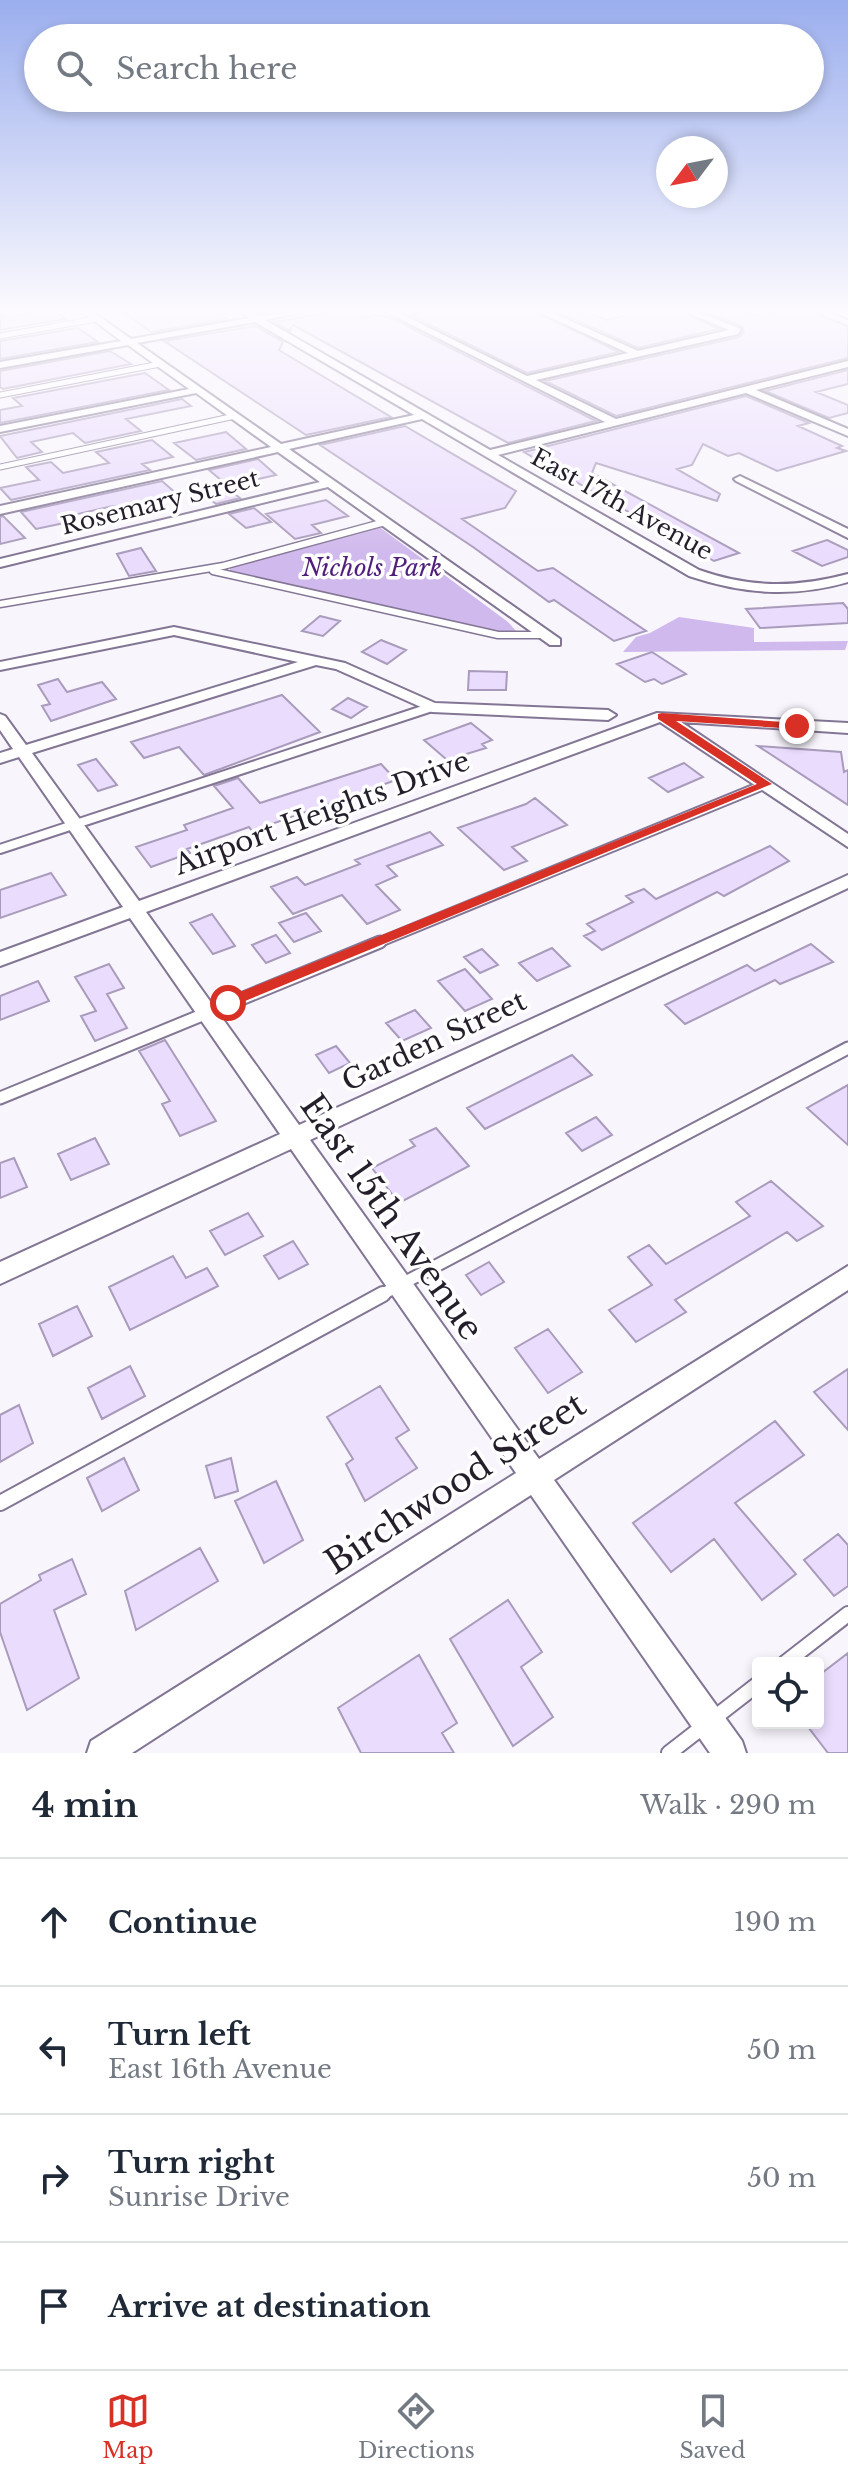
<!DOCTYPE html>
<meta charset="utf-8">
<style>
:root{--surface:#fff;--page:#f2f2f3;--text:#1f2937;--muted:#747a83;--line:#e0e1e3;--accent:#d93025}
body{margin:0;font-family:"Libre Baskerville",serif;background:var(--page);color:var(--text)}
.controls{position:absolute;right:24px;bottom:24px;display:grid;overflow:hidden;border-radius:8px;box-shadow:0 4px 12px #0003}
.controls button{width:72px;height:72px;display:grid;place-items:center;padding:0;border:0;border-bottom:2px solid var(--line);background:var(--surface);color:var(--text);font:40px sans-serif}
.compass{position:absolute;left:656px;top:136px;width:72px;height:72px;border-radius:50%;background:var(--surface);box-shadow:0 4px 12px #0003;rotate:238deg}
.stop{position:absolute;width:24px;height:24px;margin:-18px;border:6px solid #d93025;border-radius:50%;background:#fff}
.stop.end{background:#d93025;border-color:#fff;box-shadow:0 2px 8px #0008}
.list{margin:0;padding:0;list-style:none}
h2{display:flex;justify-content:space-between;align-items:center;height:104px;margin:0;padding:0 32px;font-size:34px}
h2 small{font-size:26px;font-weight:400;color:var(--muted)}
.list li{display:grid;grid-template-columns:52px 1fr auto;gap:24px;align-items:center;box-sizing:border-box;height:128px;padding:0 32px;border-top:2px solid var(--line)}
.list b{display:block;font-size:30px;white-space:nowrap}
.list p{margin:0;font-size:26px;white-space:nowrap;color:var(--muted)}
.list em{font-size:26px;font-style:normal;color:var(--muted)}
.icon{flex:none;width:44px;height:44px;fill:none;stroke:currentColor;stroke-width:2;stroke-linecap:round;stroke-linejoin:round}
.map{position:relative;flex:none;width:848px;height:1753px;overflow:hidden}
.search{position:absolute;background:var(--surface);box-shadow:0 4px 12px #0003;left:24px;right:24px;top:24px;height:88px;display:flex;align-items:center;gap:20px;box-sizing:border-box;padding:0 28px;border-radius:44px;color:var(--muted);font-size:30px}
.sheet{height:616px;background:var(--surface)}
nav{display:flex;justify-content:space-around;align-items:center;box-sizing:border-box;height:112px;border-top:2px solid var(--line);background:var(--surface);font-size:22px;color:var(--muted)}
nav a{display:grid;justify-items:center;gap:4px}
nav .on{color:var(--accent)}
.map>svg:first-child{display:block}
.green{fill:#d0b9ed}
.building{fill:#eadcfd;stroke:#a99bbb;stroke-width:2}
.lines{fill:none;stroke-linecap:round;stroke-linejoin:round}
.service-far4-casing{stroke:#837694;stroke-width:7}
.service-far3-casing{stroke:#837694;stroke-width:9}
.service-far2-casing{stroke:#837694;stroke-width:12}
.service-far1-casing{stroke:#837694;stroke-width:15}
.service-casing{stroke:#837694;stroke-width:18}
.minor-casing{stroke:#837694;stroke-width:4}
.service-far4{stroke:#fff;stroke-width:5}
.service-far3{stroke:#fff;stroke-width:6}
.service-far2{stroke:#fff;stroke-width:8}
.service-far1{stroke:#fff;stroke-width:11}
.service{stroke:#fff;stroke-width:14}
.minor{fill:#fff;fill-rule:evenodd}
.route{fill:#d93025}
.labels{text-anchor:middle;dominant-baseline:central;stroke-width:7;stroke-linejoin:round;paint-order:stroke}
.far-street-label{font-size:24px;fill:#241f2b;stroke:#fff}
.far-park-label{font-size:24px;font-style:italic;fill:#501e7b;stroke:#fff}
.street-label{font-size:28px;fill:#241f2b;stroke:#fff}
.near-street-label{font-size:34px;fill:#241f2b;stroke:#fff}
</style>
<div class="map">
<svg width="848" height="1753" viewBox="0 0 848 1753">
<rect width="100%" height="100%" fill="#f8f5fc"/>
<!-- green -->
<path class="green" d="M378,526l130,96 9,10 -23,2 -250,-57 -15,-6 4,-7z
M679,617l75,11v14l94,-1 -3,9 -222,2 13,-15 14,-4z"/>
<!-- building -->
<path class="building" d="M54,310l12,9 -66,11v-12z
M121,310h91l15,9 -76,13z
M342,310h9l14,8 9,-3 17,3 205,103 -88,22 -215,-118 -3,6 -15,-9z
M434,310h97l88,42 -92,21 -117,-58z
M554,310h27l26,10 45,-10h26l41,19 -81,19z
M702,310h30l29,6 27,-6h19l41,16v32l-232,58 -71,-35 194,-44 5,-6 -2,-5z
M255,326l28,16 -4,8 112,67 -85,18 -142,-94z
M78,328l20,14 -98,17v-18z
M110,351l21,13 -128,25 -3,-2v-16z
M848,370v14l-32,8 32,13v8l-19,5 -64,-27z
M145,373l24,17 -169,33v-13l22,-4 -9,-8z
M746,396l63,27 -11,3 44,20 -5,2 9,3 -69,20 -38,-18 -11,3 -25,-12 -11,21 -15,4 43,25 -3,7 -121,-38 -4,10 147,80 -25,8 -190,-109z
M182,399l9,7 -65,13 15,12 -56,12 -12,-10 -42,9 11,10 -25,6 -17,-22z
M405,426l111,65 -11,17 -43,11 76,52 15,-3 93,63 -32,10 -60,-41 -5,2 -76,-55 -153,-102z
M226,432l20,17 -50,11 -22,-17z
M152,440l21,17 -31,7 8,6 -139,30 -11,-12 39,-8 -13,-13 25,-5 12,11 46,-10 -13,-11z
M258,459l18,16 -48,11 -19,-16z
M162,481l17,15 -54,14 -12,-4 -53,12 4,5 -28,6 -15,-17z
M221,484l19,14 -24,6 -19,-15z
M326,500l22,16 -36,9 9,8 -26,6 -29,-25z
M254,508l17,14 -25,6 -17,-14z
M3,516l22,22 -25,6v-27z
M827,540l21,10v7l-26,9 -29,-15z
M141,548l15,23 -27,5 -12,-22z
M843,603l5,6v14l-88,5 -14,-19z
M320,616l20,5 -17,15 -21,-5z
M381,640l25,10 -19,14 -25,-12z
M652,652l34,22 -24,10 -8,-5 -9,3 -28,-18z
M469,671l38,1 -1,18h-38z
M58,679l9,13 35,-10 14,17 -65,22 -9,-15 8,-2 -12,-19z
M282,695l38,37 -116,43 -25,-28 -35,11 -13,-16z
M348,698l19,9 -16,11 -19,-9z
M471,723l21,17 -10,4 4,4 -39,12 -23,-20z
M758,746l83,6 3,20 4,-2v35z
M96,759l21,26 -19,6 -20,-26z
M684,763l19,14 -35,15 -19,-14z
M381,764l15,16 -144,51 -3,-4 -62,22 3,4 -39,14 -15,-20 51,-17 -3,-5 49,-17 -19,-22 24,-8 22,25z
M535,798l32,27 -55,22 15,14 -23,9 -46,-42 68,-24z
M430,832l13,13 -56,21 10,10 -21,9 24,25 -33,14 -25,-29 -49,19 -22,-27 26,-10 8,8 55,-21 -5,-4z
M770,846l19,15 -65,35 -7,-4 -115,58 -18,-14 11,-5 -8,-7 46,-22 -7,-6 18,-7 12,10z
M51,873l15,22 -66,23v-28z
M306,913l15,18 -27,11 -15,-19z
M212,914l23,32 -22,8 -23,-31z
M276,935l14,18 -24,10 -14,-18z
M811,944l22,18 -53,22 -5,-4 -90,44 -20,-19 82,-40 8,6z
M552,948l18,18 -33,15 -18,-18z
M482,949l16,16 -18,8 -16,-16z
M109,964l15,24 -17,6 20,34 -32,13 -14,-25 15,-5 -21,-34z
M465,969l27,30 -27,12 -27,-30z
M38,981l11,20 -49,19v-24z
M415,1010l16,18 -29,13 -16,-18z
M165,1040l51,81 -36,15 -18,-32 8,-3 -31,-50z
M336,1046l14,17 -21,10 -13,-18z
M572,1055l20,20 -107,54 -18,-21z
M848,1085v60l-41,-37z
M596,1117l16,18 -30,16 -16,-18z
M436,1128l33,38 -70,37 -27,-35 43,-22 -5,-6z
M95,1138l14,26 -38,16 -13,-26z
M14,1158l13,29 -27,11v-35z
M771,1181l52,45 -26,15 -10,-9 -112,68 11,12 -50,30 -27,-32 43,-25 -24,-28 21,-12 17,19 84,-48 -14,-14z
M248,1213l15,23 -38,19 -15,-24z
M293,1241l15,23 -29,15 -15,-23z
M173,1256l13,22 21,-10 11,18 -88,44 -21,-43z
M489,1262l15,20 -23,13 -15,-20z
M77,1306l15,30 -39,20 -14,-32z
M548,1329l34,43 -34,21 -33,-45z
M130,1366l15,30 -43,23 -14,-31z
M848,1369v61l-34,-38z
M380,1386l29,44 -13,8 21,30 -52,33 -19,-37 7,-5 -26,-42z
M19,1405l14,38 -33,19v-47z
M775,1421l29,34 -69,48 61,71 -34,26 -48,-61 -43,33 -38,-49z
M124,1458l15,32 -37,21 -15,-33z
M231,1458l7,33 -23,7 -9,-32z
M276,1481l27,59 -39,23 -29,-62z
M838,1534l10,11v41l-14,10 -30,-36z
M200,1548l18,33 -82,49 -11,-39z
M72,1559l14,35 -32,16 25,68 -52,32 -27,-78v-28l41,-24 -2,-5z
M508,1600l34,52 -21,15 32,50 -40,29 -63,-107z
M848,1653v100h-20l-23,-30h13v-47z
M419,1655l38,68 -15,10 12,20h-93l-23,-45z"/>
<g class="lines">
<defs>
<path id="service-far4" d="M0,336l96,-17
M0,395l160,-31
M0,467l235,-51"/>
<path id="service-far3" d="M213,571l285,64h47
M0,604l223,-38 162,-44"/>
<path id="service-far2" d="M0,849l432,-142
M375,944l391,-160"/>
<path id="service-far1" d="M0,1098l380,-156
M379,1296l469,-248"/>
<path id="service" d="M0,1503l383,-209
M785,1663l63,-49
M669,1753l89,-69"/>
<path id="minor" d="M0,310h14l-14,5z
M80,310h10l41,29 118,-21 -12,-8h11l10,6 54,-6 -47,10 225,130 115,-28 -223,-112h11l134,66 101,-23 -94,-43h12l92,41 91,-21 -48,-20h12l48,19 -3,5 -202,46 80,39 232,-58v6l-92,23 92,39v7l-102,-43 -248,62 201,115c51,18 97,18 149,4v8c-55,16 -105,12 -159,-6l-267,-157 -133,30 271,190v6h-10l-222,-158 -328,80v-8l320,-77 -42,-30 -278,62v-8l271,-59 -75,-54 -196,39v-6l189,-37 -61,-44 -128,23v-6l121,-21zM255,322l159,93 -133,29 -144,-101z
M831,310l17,2v6l-16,-6z
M740,476l108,53v9l-112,-57 -2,-2z
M174,627l171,36 90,40 173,7 8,5 -8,5 -176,-8 -96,-43 -20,-4 -284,88 107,148 518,-188 191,10v10l-167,-11 167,112v13l-188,-125 -514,190 153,213 549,-250v13l-538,252 229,319 309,-193v24l-294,190 188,261 4,12h-36l-179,-258 -399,258h-45l4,-12 425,-268 -225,-324 -291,135v-22l280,-128 -150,-216 -130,48v-14l123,-45 -104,-150 -19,6v-10l13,-4 -13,-19v-16l5,2 21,29 272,-83 -124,-27 -174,35v-8z"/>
</defs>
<!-- service-far4 casing -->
<use href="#service-far4" class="service-far4-casing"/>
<!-- service-far3 casing -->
<use href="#service-far3" class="service-far3-casing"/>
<!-- service-far2 casing -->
<use href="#service-far2" class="service-far2-casing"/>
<!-- service-far1 casing -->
<use href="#service-far1" class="service-far1-casing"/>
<!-- service casing -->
<use href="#service" class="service-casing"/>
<!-- minor casing -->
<use href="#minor" class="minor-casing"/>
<!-- service-far4 -->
<use href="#service-far4" class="service-far4"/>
<!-- service-far3 -->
<use href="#service-far3" class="service-far3"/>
<!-- service-far2 -->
<use href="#service-far2" class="service-far2"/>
<!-- service-far1 -->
<use href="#service-far1" class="service-far1"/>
<!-- service -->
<use href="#service" class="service"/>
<!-- minor -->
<use href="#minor" class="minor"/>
</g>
<!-- sky -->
<linearGradient id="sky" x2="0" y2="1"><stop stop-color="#9baeee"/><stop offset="0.56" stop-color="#fcfafe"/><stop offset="1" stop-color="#fcfafe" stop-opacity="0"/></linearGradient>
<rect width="848" height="556" fill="url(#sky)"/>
<!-- route -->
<path class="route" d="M662,713l135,10 6,3 -6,3 -121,-8 96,63 -539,222h-10v-7l534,-215 -99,-65v-5z"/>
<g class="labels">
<!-- far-street labels -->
<g class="far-street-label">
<text transform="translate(160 502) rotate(-14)">Rosemary Street</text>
<text transform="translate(622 504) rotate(29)">East 17th Avenue</text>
</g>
<!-- far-park labels -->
<g class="far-park-label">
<text x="372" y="567">Nichols Park</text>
</g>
<!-- street labels -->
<g class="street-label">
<text transform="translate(322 813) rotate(-20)">Airport Heights Drive</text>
<text transform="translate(434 1041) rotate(-25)">Garden Street</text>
</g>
<!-- near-street labels -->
<g class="near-street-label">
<text transform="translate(392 1217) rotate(55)">East 15th Avenue</text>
<text transform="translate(455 1483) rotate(-33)">Birchwood Street</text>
</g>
</g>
</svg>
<div class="controls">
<button><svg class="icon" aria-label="locate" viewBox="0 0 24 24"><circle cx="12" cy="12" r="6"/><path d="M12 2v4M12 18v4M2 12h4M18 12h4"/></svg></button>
</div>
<svg class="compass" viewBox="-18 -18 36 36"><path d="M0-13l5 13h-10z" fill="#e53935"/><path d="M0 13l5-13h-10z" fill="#747a83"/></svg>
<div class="stop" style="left:228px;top:1003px"></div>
<div class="stop end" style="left:797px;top:726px"></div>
<div class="search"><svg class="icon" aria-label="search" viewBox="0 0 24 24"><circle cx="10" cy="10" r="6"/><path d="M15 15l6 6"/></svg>Search here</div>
</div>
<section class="sheet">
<h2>4 min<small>Walk · 290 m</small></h2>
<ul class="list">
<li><svg class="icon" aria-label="ahead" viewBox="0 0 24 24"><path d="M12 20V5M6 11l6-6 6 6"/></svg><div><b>Continue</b></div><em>190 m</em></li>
<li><svg class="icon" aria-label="left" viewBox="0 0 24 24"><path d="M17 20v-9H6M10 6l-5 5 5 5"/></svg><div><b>Turn left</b><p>East 16th Avenue</p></div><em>50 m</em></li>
<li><svg class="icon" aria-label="right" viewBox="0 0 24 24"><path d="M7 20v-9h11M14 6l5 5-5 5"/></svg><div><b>Turn right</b><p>Sunrise Drive</p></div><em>50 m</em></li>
<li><svg class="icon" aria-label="arrive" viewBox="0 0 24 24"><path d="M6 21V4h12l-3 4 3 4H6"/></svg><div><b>Arrive at destination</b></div></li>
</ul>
</section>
<nav>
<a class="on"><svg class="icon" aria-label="map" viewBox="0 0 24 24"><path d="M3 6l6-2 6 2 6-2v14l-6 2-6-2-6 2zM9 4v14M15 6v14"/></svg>Map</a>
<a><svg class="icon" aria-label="directions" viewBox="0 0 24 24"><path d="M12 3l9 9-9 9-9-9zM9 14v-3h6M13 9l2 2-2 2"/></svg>Directions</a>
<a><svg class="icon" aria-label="saved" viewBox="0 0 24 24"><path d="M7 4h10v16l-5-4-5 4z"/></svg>Saved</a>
</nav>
